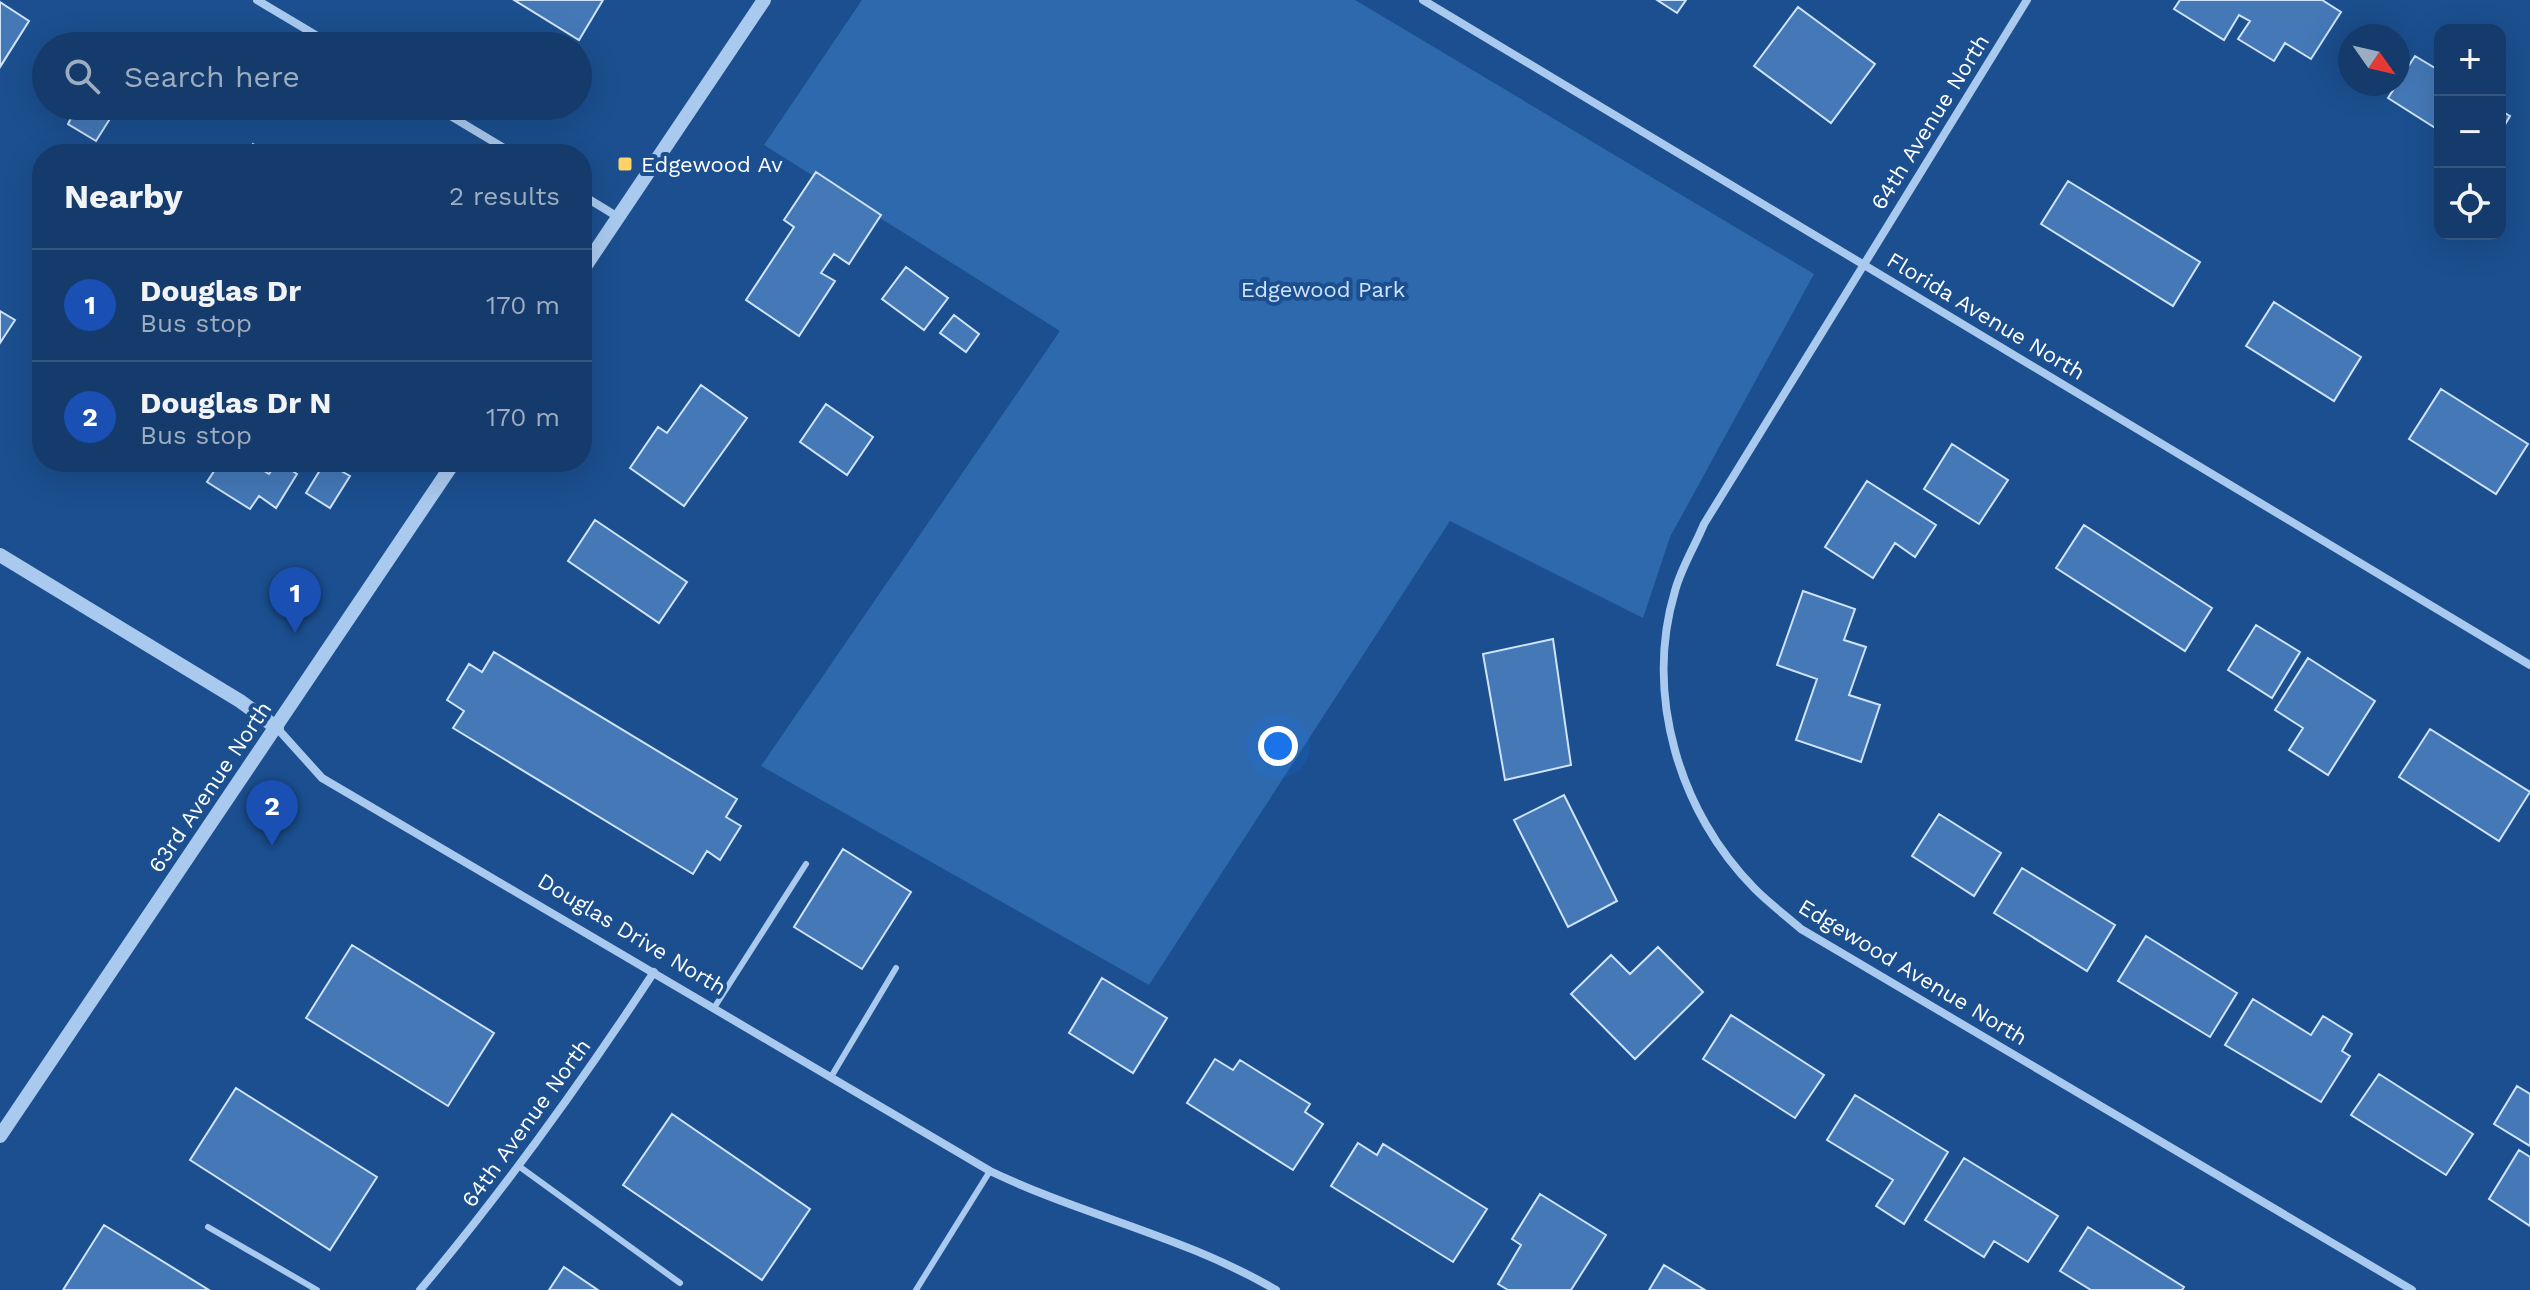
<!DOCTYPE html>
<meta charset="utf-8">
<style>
:root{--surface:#143b6b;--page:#214673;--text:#f1f3f6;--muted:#9dadc1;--line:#33557e;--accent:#ffd166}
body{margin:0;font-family:"Work Sans",sans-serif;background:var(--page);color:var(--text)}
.controls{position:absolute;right:24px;top:24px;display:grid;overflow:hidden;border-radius:16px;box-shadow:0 8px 32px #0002}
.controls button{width:72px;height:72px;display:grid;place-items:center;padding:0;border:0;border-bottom:2px solid var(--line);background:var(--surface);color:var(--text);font:40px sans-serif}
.compass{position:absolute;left:2338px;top:24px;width:72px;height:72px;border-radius:50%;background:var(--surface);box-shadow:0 8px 32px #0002;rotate:124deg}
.you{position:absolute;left:1278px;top:746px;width:28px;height:28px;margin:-20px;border:6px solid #fff;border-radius:50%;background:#1a73e8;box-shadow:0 0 0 12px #1a73e833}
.badge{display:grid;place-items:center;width:52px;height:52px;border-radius:50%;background:var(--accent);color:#fff;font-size:26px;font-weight:700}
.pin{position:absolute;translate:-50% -66px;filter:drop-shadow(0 2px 4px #0008)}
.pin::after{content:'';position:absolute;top:42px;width:28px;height:24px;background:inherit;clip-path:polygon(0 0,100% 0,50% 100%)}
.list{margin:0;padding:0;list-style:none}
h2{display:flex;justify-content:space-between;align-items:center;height:104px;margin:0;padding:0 32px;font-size:34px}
h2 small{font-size:26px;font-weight:400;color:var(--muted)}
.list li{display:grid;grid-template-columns:52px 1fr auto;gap:24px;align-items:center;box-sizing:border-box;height:112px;padding:0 32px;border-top:2px solid var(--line)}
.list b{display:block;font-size:30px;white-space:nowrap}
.list p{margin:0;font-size:26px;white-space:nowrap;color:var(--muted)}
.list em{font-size:26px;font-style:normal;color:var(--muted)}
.icon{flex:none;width:44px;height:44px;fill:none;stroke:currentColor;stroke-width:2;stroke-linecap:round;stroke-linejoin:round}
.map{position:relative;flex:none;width:2530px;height:1290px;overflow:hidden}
.search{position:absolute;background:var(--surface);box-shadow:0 8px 32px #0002;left:32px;top:32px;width:560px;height:88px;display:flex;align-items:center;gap:20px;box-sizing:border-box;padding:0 28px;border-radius:44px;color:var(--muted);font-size:30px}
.panel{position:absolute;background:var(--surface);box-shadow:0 8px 32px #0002;left:32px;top:144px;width:560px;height:328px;border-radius:32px}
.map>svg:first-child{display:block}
.green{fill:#2e69ad}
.building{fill:#4478b7;stroke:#cfe3fa;stroke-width:2}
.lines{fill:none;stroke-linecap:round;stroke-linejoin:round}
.service{stroke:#a9c9ee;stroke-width:6}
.minor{stroke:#a9c9ee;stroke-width:8}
.tertiary{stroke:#a9c9ee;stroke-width:14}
.poi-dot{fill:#ffd166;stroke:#1b4f8f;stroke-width:3}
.labels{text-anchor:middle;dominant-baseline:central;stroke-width:8;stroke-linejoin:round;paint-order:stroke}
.street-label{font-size:22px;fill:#fff;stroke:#1b4f8f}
.poi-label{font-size:22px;fill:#fff;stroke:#1b4f8f;text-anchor:start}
.park-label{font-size:22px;fill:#cfe3fa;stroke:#1b4f8f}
</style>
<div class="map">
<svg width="2530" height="1290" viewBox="0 0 2530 1290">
<rect width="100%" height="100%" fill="#1b4f8f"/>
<!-- green -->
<path class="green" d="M862,0h493l459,274 -144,263 -27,81 -193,-97 -301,464 -388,-219 299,-435 -296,-186z"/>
<!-- building -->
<path class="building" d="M514,0h89l-24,40z
M1657,0h29l-9,13z
M2180,0h142l19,12 -30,47 -26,-16 -11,18 -36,-22 12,-18 -11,-6 -15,25 -50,-31z
M0,2l29,19 -29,46z
M1798,7l77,57 -44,59 -77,-57z
M2415,56l25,15v60l-52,-33z
M77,106h41l-22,35 -28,-17z
M2500,110l10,6 -10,17z
M253,144l16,10h-22z
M816,172l65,43 -32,49 -15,-10 -13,19 14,8 -36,55 -53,-36 48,-73 -10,-7z
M2068,181l132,81 -27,44 -132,-82z
M906,267l42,31 -24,32 -42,-31z
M2274,302l87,55 -27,44 -88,-55z
M0,311l15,9 -15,23z
M954,315l25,19 -13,18 -26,-19z
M701,385l46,33 -63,88 -54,-38 28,-41 9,6z
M2441,389l87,55 -32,50 -87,-55z
M826,404l47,33 -26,38 -47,-33z
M1952,444l56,36 -29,44 -55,-35z
M220,462h30l19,12 9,-12 19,12 -21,34 -17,-12 -9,13 -43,-27z
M325,462l25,14 -20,32 -24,-15z
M1867,481l69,44 -21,32 -20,-14 -22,35 -48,-31z
M595,520l92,62 -28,41 -91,-62z
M2084,525l128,83 -27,43 -129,-83z
M1803,591l52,18 -11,31 22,7 -17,48 31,10 -19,57 -65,-22 21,-61 -40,-14z
M2256,625l44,27 -28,46 -44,-28z
M1553,639l18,126 -66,15 -22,-126z
M494,652l243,147 -11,18 15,9 -21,34 -13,-9 -14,23 -240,-146 11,-17 -17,-11 22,-36 13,8z
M2308,658l67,43 -47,74 -39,-25 14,-22 -28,-18z
M2430,729l100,63 -31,49 -100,-64z
M1564,795l53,106 -49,26 -54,-107z
M1939,814l62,39 -27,43 -62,-40z
M843,849l68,43 -49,77 -68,-42z
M2022,868l93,57 -28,46 -93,-58z
M2146,936l91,57 -27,44 -92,-56z
M352,945l142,88 -46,73 -142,-88z
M1658,947l45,45 -68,67 -64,-65 40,-39 19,19z
M1102,978l65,40 -34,55 -64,-40z
M2253,999l58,36 12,-19 29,18 -10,17 8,5 -29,46 -96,-57z
M1731,1015l93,60 -29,43 -92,-59z
M1215,1059l18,11 7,-10 70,44 -5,8 18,12 -30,46 -106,-67z
M2379,1074l94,60 -27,41 -95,-60z
M2517,1086l13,8v52l-36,-22z
M236,1088l141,89 -47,73 -140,-90z
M1855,1095l93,57 -44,72 -28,-18 17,-26 -66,-40z
M672,1114l138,95 -48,71 -139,-95z
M1358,1143l19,12 6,-11 104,65 -34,53 -122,-76z
M2519,1150l11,7v69l-41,-27z
M1964,1158l94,58 -30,46 -34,-21 -10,16 -59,-37z
M1540,1194l66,41 -35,55h-63l-10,-6 23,-39 -9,-6z
M104,1225l105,65h-146z
M2088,1227l96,60 -2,3h-91l-31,-19z
M1664,1265l41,25h-56z
M564,1267l34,23h-49z"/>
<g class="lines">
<!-- service -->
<path class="service" d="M714,1008l92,-144
M831,1077l65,-109
M520,1167l160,116
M208,1227l109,63
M916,1290l74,-119"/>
<!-- minor -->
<path class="minor" d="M257,0l77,46
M1423,0l1107,665
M2027,0l-323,524c-9,22 -23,44 -29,67 -31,103 4,222 80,298 14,14 31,27 46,40l611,361
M434,106l80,48
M582,195l36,22
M277,728l45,50 668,393c94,45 196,66 286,119
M420,1290c85,-101 161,-207 234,-318"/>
<!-- tertiary -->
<path class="tertiary" d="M582,271l182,-271
M0,555l240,146 37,27
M0,1136l454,-674"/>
</g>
<!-- markers -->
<rect class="poi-dot" x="617" y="156" width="16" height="16" rx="4"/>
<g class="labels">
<!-- street labels -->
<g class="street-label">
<text transform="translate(1930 122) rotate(-58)">64th Avenue North</text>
<text transform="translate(1986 316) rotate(31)">Florida Avenue North</text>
<text transform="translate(210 787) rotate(-56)">63rd Avenue North</text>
<text transform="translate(632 934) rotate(31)">Douglas Drive North</text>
<text transform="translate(1913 972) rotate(31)">Edgewood Avenue North</text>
<text transform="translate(526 1123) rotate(-54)">64th Avenue North</text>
</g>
<!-- poi labels -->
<g class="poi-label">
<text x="641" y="164">Edgewood Av</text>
</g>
<!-- park labels -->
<g class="park-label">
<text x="1323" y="289">Edgewood Park</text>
</g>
</g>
</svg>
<div class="controls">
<button>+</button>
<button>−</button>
<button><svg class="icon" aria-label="locate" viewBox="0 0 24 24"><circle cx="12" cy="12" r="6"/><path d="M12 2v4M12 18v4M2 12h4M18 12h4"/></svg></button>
</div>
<svg class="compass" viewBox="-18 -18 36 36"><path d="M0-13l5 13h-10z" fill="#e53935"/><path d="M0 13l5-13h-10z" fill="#9dadc1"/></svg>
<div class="you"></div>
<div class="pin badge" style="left:295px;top:633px;background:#1a4fb4">1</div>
<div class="pin badge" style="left:272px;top:846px;background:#1a4fb4">2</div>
<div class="search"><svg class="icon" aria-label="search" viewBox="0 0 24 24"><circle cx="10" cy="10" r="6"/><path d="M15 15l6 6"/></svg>Search here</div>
<section class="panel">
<h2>Nearby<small>2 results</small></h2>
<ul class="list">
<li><span class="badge" style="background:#1a4fb4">1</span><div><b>Douglas Dr</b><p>Bus stop</p></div><em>170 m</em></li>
<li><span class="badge" style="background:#1a4fb4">2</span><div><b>Douglas Dr N</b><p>Bus stop</p></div><em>170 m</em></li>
</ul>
</section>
</div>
